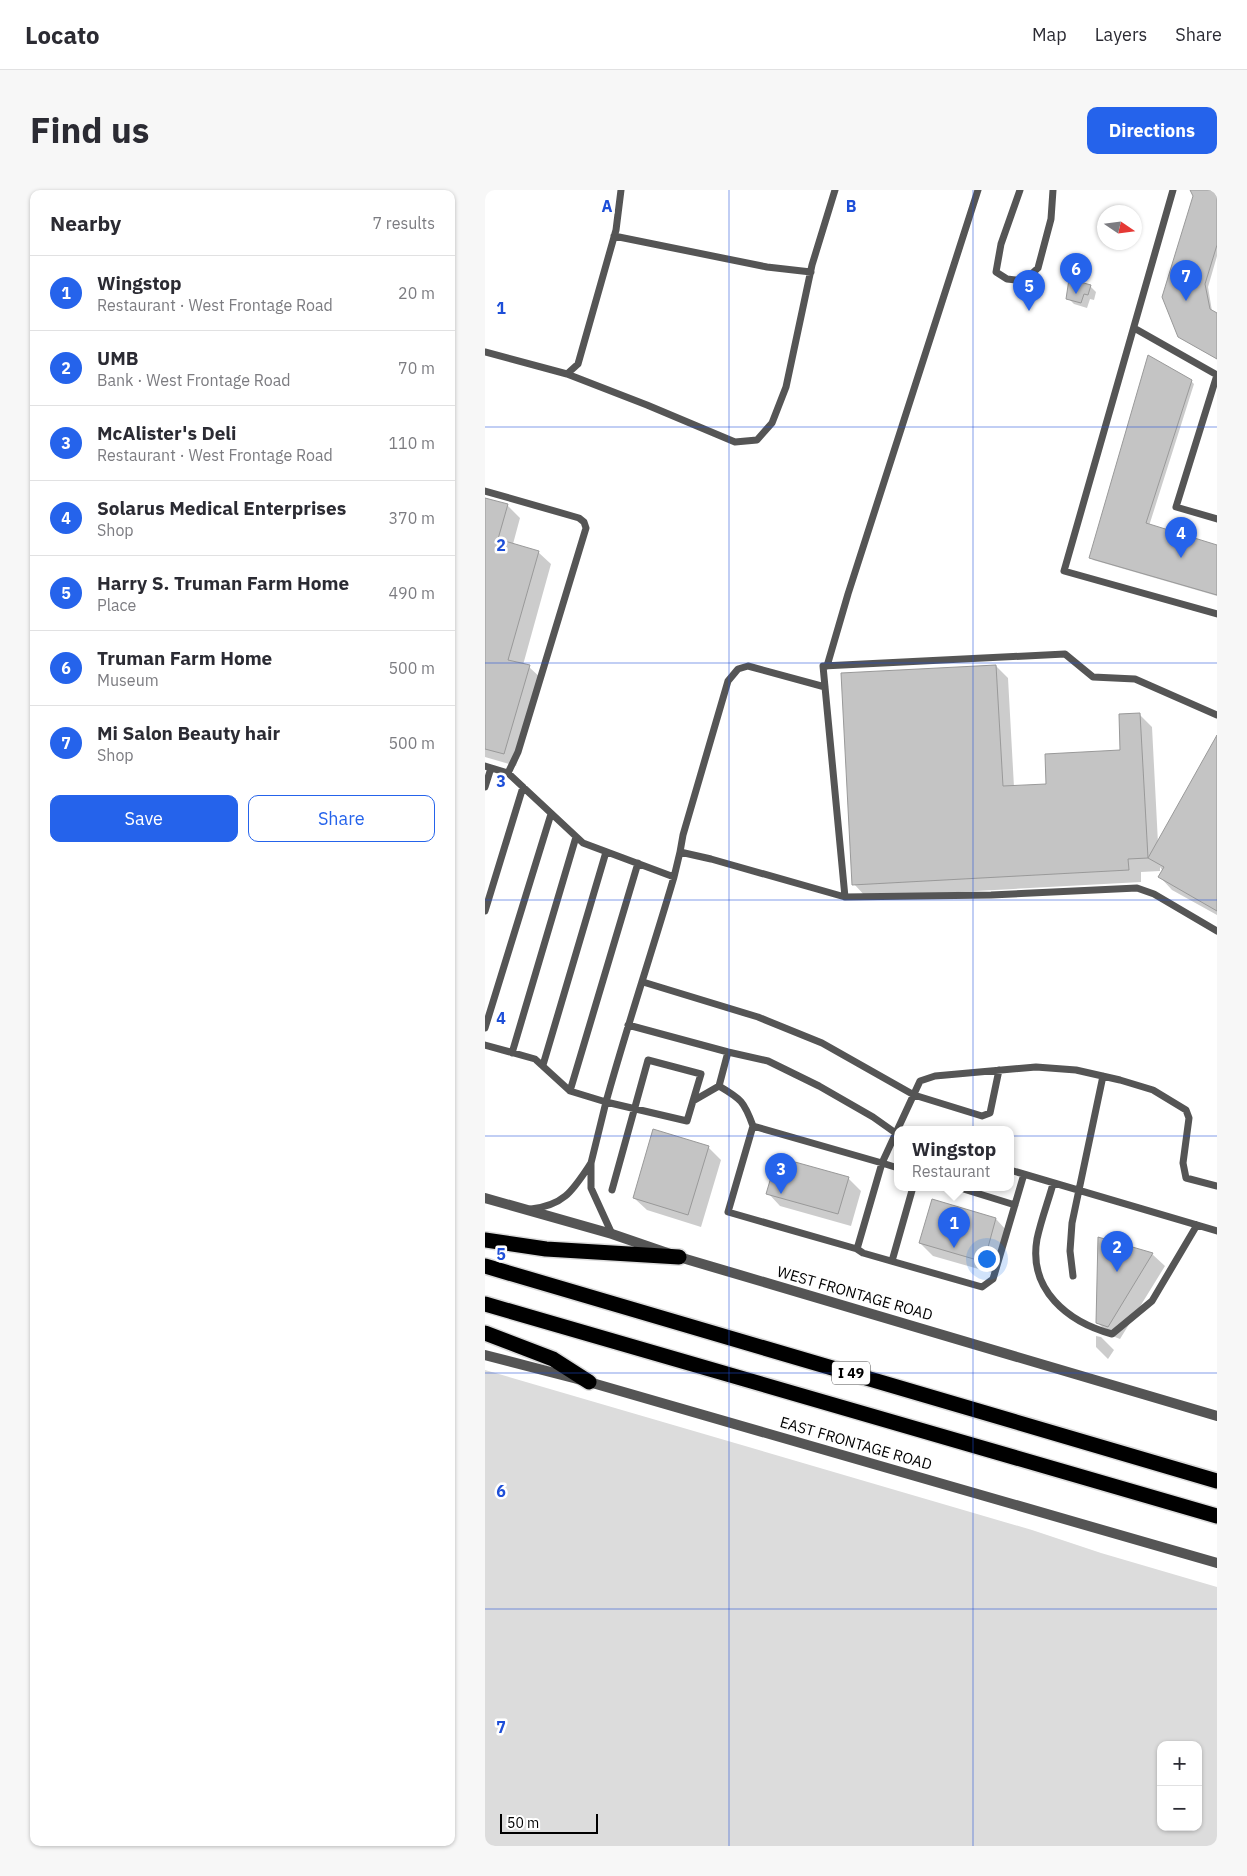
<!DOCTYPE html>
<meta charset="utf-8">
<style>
:root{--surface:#fff;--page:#f7f7f7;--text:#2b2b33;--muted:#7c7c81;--line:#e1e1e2;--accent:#2563eb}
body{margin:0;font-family:"IBM Plex Sans",sans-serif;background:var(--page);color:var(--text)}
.controls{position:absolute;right:15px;bottom:15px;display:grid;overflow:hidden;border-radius:10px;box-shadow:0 1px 4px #0004}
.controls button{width:45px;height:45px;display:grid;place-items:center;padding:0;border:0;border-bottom:1px solid var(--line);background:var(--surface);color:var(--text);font:25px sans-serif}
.compass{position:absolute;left:612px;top:15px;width:45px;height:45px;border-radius:50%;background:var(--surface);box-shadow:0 1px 4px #0004;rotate:103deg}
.scale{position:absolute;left:15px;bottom:12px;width:98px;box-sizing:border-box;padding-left:5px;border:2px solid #000;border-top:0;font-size:14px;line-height:18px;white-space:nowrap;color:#000;-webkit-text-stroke:4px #fff;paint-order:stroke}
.you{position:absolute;left:501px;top:1068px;width:18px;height:18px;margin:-12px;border:4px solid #fff;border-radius:50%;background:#1a73e8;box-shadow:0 0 0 8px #1a73e833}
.badge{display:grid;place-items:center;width:32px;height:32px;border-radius:50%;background:var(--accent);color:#fff;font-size:16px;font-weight:700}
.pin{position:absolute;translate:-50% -41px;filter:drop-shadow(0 1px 2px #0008)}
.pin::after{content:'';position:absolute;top:26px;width:18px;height:15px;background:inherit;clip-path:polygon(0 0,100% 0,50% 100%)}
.popup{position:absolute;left:409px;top:936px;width:120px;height:65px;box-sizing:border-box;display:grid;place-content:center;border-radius:10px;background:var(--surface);filter:drop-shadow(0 1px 4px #0005);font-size:16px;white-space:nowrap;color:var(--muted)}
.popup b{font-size:19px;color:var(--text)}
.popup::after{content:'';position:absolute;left:50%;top:100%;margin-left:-10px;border:10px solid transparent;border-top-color:var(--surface)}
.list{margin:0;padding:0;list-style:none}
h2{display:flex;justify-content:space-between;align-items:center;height:65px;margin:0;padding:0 20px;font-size:21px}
h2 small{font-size:16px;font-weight:400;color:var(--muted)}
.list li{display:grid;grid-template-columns:32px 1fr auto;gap:15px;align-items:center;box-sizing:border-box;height:75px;padding:0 20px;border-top:1px solid var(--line)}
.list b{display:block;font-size:19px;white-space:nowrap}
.list p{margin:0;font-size:16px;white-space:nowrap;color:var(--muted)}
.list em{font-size:16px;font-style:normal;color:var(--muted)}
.actions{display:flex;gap:10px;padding:15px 20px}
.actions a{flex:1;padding:11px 0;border:1px solid var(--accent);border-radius:10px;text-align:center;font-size:18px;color:var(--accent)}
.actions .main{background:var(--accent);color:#fff}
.map{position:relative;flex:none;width:732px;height:1656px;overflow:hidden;border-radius:10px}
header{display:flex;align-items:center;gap:30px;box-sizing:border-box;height:70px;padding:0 25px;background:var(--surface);border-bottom:1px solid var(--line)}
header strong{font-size:24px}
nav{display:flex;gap:28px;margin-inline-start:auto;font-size:18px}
.intro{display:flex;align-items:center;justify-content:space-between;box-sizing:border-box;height:120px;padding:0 30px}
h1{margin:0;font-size:35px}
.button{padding:12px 22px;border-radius:10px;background:var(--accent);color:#fff;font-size:18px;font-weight:700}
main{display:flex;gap:30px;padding:0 30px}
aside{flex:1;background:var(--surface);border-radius:10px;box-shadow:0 1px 4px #0004}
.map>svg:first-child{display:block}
.green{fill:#dcdcdc;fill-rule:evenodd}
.shadow{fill:#0003}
.building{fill:#c4c4c4;stroke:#999}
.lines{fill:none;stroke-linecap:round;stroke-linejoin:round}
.motorway-casing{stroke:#dbdbdb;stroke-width:18}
.service{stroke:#555;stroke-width:7}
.tertiary{stroke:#555;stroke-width:10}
.motorway{stroke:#000;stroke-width:15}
.grid{fill:none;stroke:#1d4ed8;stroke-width:1;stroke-opacity:0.55}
.labels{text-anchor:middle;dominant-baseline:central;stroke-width:5;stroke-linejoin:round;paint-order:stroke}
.shield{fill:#fff;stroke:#4c4c4c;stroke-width:1}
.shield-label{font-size:14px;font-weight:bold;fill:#000}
.street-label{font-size:15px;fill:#000;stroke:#fff}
.grid-label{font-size:16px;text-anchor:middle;font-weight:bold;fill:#1d4ed8;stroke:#fff;stroke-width:5;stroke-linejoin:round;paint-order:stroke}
</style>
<header>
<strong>Locato</strong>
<nav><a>Map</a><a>Layers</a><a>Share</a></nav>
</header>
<div class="intro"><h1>Find us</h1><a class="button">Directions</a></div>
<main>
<aside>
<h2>Nearby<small>7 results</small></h2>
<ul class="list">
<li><span class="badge">1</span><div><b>Wingstop</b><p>Restaurant · West Frontage Road</p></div><em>20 m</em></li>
<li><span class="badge">2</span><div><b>UMB</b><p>Bank · West Frontage Road</p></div><em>70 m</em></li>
<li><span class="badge">3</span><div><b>McAlister's Deli</b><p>Restaurant · West Frontage Road</p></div><em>110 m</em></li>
<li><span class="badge">4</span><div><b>Solarus Medical Enterprises</b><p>Shop</p></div><em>370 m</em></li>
<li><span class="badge">5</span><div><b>Harry S. Truman Farm Home</b><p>Place</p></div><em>490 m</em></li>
<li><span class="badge">6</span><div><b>Truman Farm Home</b><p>Museum</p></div><em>500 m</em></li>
<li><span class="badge">7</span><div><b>Mi Salon Beauty hair</b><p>Shop</p></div><em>500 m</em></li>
</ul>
<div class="actions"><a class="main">Save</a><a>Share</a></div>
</aside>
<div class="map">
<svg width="732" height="1656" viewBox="0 0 732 1656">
<rect width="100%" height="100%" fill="#fff"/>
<!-- green -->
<path class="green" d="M0,1180l547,160 69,23 116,34v259h-732zM676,1555h37v82h-37z"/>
<!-- shadow -->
<path class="shadow" d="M706,0h26v66l-9,31 4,24 5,3v45l-35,-20 12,-143z
M605,96l6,6 -2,8 -4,-1 -3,9 -13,-4 -6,-6z
M706,191l3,3 -45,142 68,20v50l-124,-36 -2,-3z
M0,309l22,6 13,13 -7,26 25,8 13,12 -28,101 6,2 13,12 -26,87 -31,-9z
M511,476l12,12 6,109 34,-2 74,-34 17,-37 13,13 6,116 59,-105v177l-45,-25 -12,-13 2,-7 -2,-3v4l-19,1v10l-275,15 -12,-13z
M223,957l13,13 -20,67 -54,-17 -13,-12z
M363,988l13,13 -10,35 -71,-20 -12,-13z
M511,1029l12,13 -12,42 -63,-18 -13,-13z
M667,1064l13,12 -45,73 -10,-4 -13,-13z
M611,1146l5,1 13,13 -6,9 -12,-12z"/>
<!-- building -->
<path class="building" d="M705,0h27v55l-12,39 5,25 7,4v46l-39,-22 -16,-40 31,-101z
M584,89l22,6 -3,10 -4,-1 -3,9 -15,-4z
M663,165l44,25 -46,143 71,22v50l-128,-37z
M0,308l23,6 -10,35 41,12 -31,109 22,5 -26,89 -19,-5z
M511,475l7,121 43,-2 -1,-30 75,-4 -1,-36 21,-1 8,145 -20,1 1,11 -277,15 -11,-212z
M732,545v176l-59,-34 6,-10 -16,-9z
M168,939l56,17 -21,69 -55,-17z
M292,967l72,20 -11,37 -72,-20z
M447,1009l64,19 -12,44 -65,-19z
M613,1047l55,16 -45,74 -12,-4z"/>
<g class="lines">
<defs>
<path id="motorway" d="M0,1050l61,9 133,8
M0,1076l732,215
M0,1114l732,212
M0,1143l68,26 36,23"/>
</defs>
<!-- motorway casing -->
<use href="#motorway" class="motorway-casing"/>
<!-- service -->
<path class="service" d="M535,0l-19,54 -5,28 11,7 17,2 14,-13 13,-49 2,-29
M688,0l-109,381 153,43
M129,46l153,31 44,5
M649,138l83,47 -41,132 41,12
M0,162l82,22 11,-10 38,-134 5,-40
M82,184l80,31 88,37 22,-2 15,-17 14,-36 26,-122 23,-75
M0,301l94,27 5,4 2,6 -68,224 -10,21
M342,476l21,-72 130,-404
M0,576l23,7 75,70 91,34 6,-25 31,7 134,38 146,-2 146,-7 17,6 63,37
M0,597l6,-19
M195,662l3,-17 45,-154 10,-12 10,-3 77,21
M360,707l-22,-231 242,-12 28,23 42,2 82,36
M0,721l38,-124
M158,792l115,35 64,26 92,52 68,21 8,-3 9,-43
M143,835l100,27 40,9 51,25 54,31 24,17
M0,838l66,-214
M0,855l50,14 35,32 36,11c21,-76 46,-150 68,-225
M27,863l64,-216
M58,875l63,-213
M234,896c22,13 25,15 34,40
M85,901l68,-228
M208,911l26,-15 9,-34
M413,978l-16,-5 -129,-37 -25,86 129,37 25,-86 38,-82 15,-5 101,-9 40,3 44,10 33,10 33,20 3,8 -6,45 3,15 31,8
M525,980l207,61
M568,994c-5,18 -12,36 -16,55 -9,51 31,83 75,95l40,-33 45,-76
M472,997l58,18
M127,1000l36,-130 53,14 -14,47 -81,-19 -15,61v25l21,46
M46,1019c34,-4 42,-19 60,-46
M372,1059l6,4 119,34 11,-8 31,-105
M407,1071l21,-74
M588,1086l-3,-25 2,-28 31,-147"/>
<!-- tertiary -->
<path class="tertiary" d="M0,1008l127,36 67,23 538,159
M0,1165l104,27 628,181"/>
<!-- motorway -->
<use href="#motorway" class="motorway"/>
</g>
<!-- grid -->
<path class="grid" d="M244,0v1656M488,0v1656M0,237h732M0,473h732M0,710h732M0,946h732M0,1183h732M0,1419h732"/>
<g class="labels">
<!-- shield labels -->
<rect class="shield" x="347" y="1171.5" width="38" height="23" rx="4"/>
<g class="shield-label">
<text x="366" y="1183">I 49</text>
</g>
<!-- street labels -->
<g class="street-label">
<text transform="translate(370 1103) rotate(16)">WEST FRONTAGE ROAD</text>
<text transform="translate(371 1253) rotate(16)">EAST FRONTAGE ROAD</text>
</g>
</g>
<g class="grid-label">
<text x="122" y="22">A</text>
<text x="366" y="22">B</text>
<text x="16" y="124">1</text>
<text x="16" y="361">2</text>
<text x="16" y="597">3</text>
<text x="16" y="834">4</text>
<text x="16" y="1070">5</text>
<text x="16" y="1307">6</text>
<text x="16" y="1543">7</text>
</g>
</svg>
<div class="controls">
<button>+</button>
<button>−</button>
</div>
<svg class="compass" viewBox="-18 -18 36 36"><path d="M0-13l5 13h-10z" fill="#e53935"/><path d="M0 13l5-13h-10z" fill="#7c7c81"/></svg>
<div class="scale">50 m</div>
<div class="you"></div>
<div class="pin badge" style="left:469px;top:1058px">1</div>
<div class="popup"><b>Wingstop</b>Restaurant</div>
<div class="pin badge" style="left:632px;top:1082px">2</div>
<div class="pin badge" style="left:296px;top:1004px">3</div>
<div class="pin badge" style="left:696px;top:368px">4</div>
<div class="pin badge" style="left:544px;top:121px">5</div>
<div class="pin badge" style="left:591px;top:104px">6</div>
<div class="pin badge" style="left:701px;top:111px">7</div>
</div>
</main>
